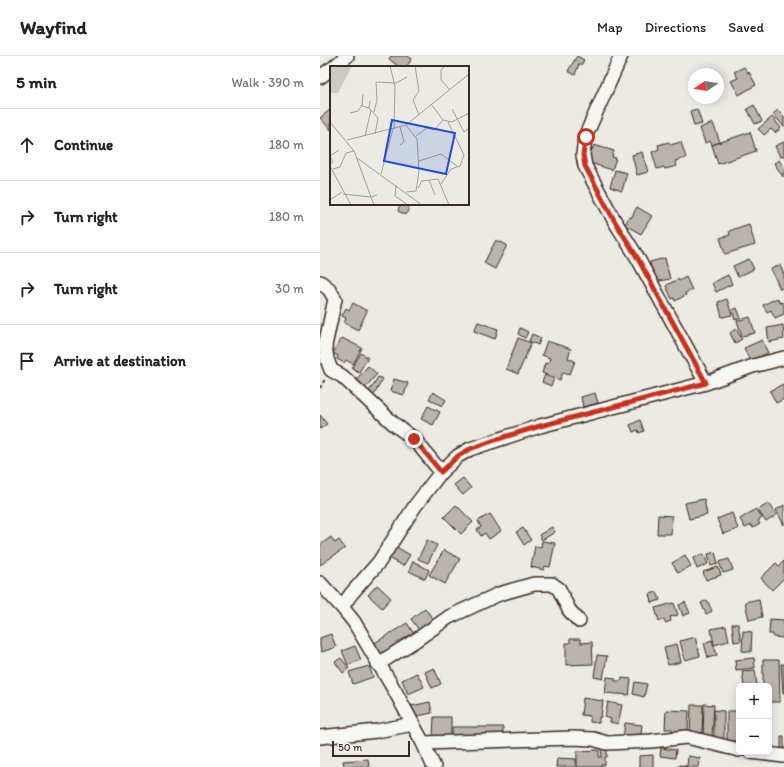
<!DOCTYPE html>
<meta charset="utf-8">
<style>
:root{--surface:#fff;--page:#f6f6f6;--text:#222;--muted:#767676;--line:#e0e0e0}
body{margin:0;font-family:Itim,sans-serif;background:var(--page);color:var(--text)}
.controls{position:absolute;right:12px;bottom:12px;display:grid;overflow:hidden;border-radius:6px;box-shadow:0 2px 10px #0003}
.controls button{width:36px;height:36px;display:grid;place-items:center;padding:0;border:0;border-bottom:1px solid var(--line);background:var(--surface);color:var(--text);font:20px sans-serif}
.compass{position:absolute;left:368px;top:12px;width:36px;height:36px;border-radius:50%;background:var(--surface);box-shadow:0 2px 10px #0003;rotate:258deg}
.scale{position:absolute;left:12px;bottom:10px;width:78px;box-sizing:border-box;padding-left:4px;border:2px solid #3b2a1e;border-top:0;font-size:11px;line-height:14px;white-space:nowrap;color:#3b2a1e;-webkit-text-stroke:3px #f6f6f2;paint-order:stroke}
.stop{position:absolute;width:12px;height:12px;margin:-9px;border:3px solid #c8321e;border-radius:50%;background:#fff}
.stop.end{background:#c8321e;border-color:#fff;box-shadow:0 1px 4px #0008}
.list{margin:0;padding:0;list-style:none}
h2{display:flex;justify-content:space-between;align-items:center;height:52px;margin:0;padding:0 16px;font-size:17px}
h2 small{font-size:13px;font-weight:400;color:var(--muted)}
.list li{display:grid;grid-template-columns:26px 1fr auto;gap:12px;align-items:center;box-sizing:border-box;height:72px;padding:0 16px;border-top:1px solid var(--line)}
.list b{display:block;font-size:15px;white-space:nowrap}
.list em{font-size:13px;font-style:normal;color:var(--muted)}
.icon{flex:none;width:22px;height:22px;fill:none;stroke:currentColor;stroke-width:2;stroke-linecap:round;stroke-linejoin:round}
.map{position:relative;flex:none;width:464px;height:711px;overflow:hidden}
header{display:flex;align-items:center;gap:24px;box-sizing:border-box;height:56px;padding:0 20px;background:var(--surface);border-bottom:1px solid var(--line)}
header strong{font-size:19px}
nav{display:flex;gap:22px;margin-inline-start:auto;font-size:14px}
main{display:flex}
aside{flex:1;background:var(--surface)}
.map>svg:first-child{display:block}
.building{fill:#bab4ae;stroke:#3b2a1e}
.lines{fill:none;stroke-linecap:round;stroke-linejoin:round}
.minor-casing{stroke:#3b2a1e;stroke-width:16}
.path{stroke:#3b2a1e;stroke-width:2;stroke-dasharray:3 3;stroke-linecap:butt}
.minor{stroke:#f6f6f2;stroke-width:13}
.route{stroke:#c8321e;stroke-width:5}
.inset-road{fill:none;stroke:#a59d95;stroke-width:1}
.view{fill:#1d4ed8;fill-opacity:0.15;stroke:#1d4ed8;stroke-width:2}
.inset-edge{fill:none;stroke:#3b2a1e;stroke-width:2}
</style>
<header>
<strong>Wayfind</strong>
<nav><a>Map</a><a>Directions</a><a>Saved</a></nav>
</header>
<main>
<aside>
<h2>5 min<small>Walk · 390 m</small></h2>
<ul class="list">
<li><svg class="icon" aria-label="ahead" viewBox="0 0 24 24"><path d="M12 20V5M6 11l6-6 6 6"/></svg><div><b>Continue</b></div><em>180 m</em></li>
<li><svg class="icon" aria-label="right" viewBox="0 0 24 24"><path d="M7 20v-9h11M14 6l5 5-5 5"/></svg><div><b>Turn right</b></div><em>180 m</em></li>
<li><svg class="icon" aria-label="right" viewBox="0 0 24 24"><path d="M7 20v-9h11M14 6l5 5-5 5"/></svg><div><b>Turn right</b></div><em>30 m</em></li>
<li><svg class="icon" aria-label="arrive" viewBox="0 0 24 24"><path d="M6 21V4h12l-3 4 3 4H6"/></svg><div><b>Arrive at destination</b></div></li>
</ul>
</aside>
<div class="map">
<svg width="464" height="711" viewBox="0 0 464 711">
<rect width="100%" height="100%" fill="#ebeae5"/>
<filter id="ink" filterUnits="userSpaceOnUse"><feTurbulence type="fractalNoise" baseFrequency=".025" numOctaves="2"/><feDisplacementMap in="SourceGraphic" scale="8" xChannelSelector="R" yChannelSelector="G"/><feConvolveMatrix kernelMatrix="1 2 1 2 8 2 1 2 1" color-interpolation-filters="sRGB"/></filter>
<g filter="url(#ink)">
<!-- building -->
<path class="building" d="M71,0h17l4,3 -6,8h-7l-10,-8z
M257,0l7,4 -3,5 -2,-1 -4,11 -7,-4z
M424,11l4,6 1,-1 7,13 -17,10 -8,-14 7,-3 -4,-6z
M434,49l8,16 -7,3 -8,-15z
M11,53v21l-11,-12z
M377,53l5,15 -8,2 -4,-15z
M458,54l6,6v11l-11,-13z
M452,61l9,11 -6,5 -4,-4 -7,6 -6,-6z
M393,67l7,19 -8,3 -2,-4 -5,2 -5,-15z
M430,76l6,19 -38,13 -6,-19z
M349,86l1,3 11,-3 5,16 -11,3 2,5 -12,3 -1,-2 -7,2 -5,-17 7,-3 -1,-4z
M464,86v14l-4,1 -5,-11z
M274,89l20,6 -2,6 4,1 -4,12 -25,-8 4,-12h1z
M322,96l6,20 -11,3 -5,-20z
M459,104l5,7 -1,10 -9,-14z
M295,114l12,3 -5,18 -12,-4z
M80,148h10l-4,11 -8,-4z
M317,151l15,9 -11,18 -16,-9 4,-8 2,1z
M429,168l6,21 -30,9 -5,-16 10,-3 -1,-4z
M176,184l11,5 -12,24 -11,-6z
M345,202l5,21 -16,3 -4,-20z
M429,203l5,10 -16,8 -5,-11z
M460,209l4,10v12l-4,2 -9,-20z
M408,219l4,9 -16,8 -4,-9z
M366,221l6,13 -7,3 1,2 -11,6 -1,-3 -2,1 -6,-13 1,-1 11,-6 1,2z
M457,242l3,5 2,-1 2,4v8l-9,4 -4,-8 -4,2 -4,-7z
M407,243l5,16 -10,2 -4,-15z
M33,247l14,8 -9,19 -14,-7 2,-5 -4,-2 4,-8 3,2z
M417,252l4,10 -6,2 -3,-10z
M430,261l5,16 -13,3 -5,-15z
M158,266l20,7 -3,10 -21,-8z
M463,269l1,14 -15,3 -2,-14z
M200,272l8,4 -3,6 -7,-4z
M416,273l6,10 -7,4 -5,-10z
M212,278l9,4 -3,7 -9,-4z
M22,282l20,10 -9,16 -7,-4 -2,3 -7,-4 1,-3 -5,-3z
M198,282l13,5 -13,31 -12,-5z
M442,284l6,13 -18,8 -6,-13z
M227,285l24,8 -3,9 7,3 -5,13 -7,-2 -3,8 -18,-7 3,-10 3,1 2,-6 -8,-3z
M41,297l7,5 -9,14 -7,-4z
M48,310l9,8 -13,15 -9,-8z
M225,319l9,4 -3,7 -9,-4z
M58,321l5,2 -11,19 -5,-3z
M74,323l14,4 -4,12 -14,-4z
M463,328l1,15 -8,4 -6,-12z
M113,336l13,8 -4,6 -13,-7z
M275,337l3,10 -15,4 -2,-10z
M108,350l12,6 -7,13 -12,-6z
M0,359l7,9 -7,5z
M320,364l4,11 -5,2 -1,-3 -5,2 -3,-7z
M143,422l8,10 -8,7 -9,-10z
M384,443l3,16 -18,4 -4,-16z
M449,447l8,12 -11,7 -8,-12z
M136,449l17,17 -12,12 -17,-17z
M464,449v20l-8,-15z
M436,453l6,9 -4,3 2,3 -7,4 -2,-3 -6,3 -5,-9z
M412,457l6,16 -15,5 -6,-15z
M170,458l11,17 -12,8 -4,-6 -4,3 -4,-6 4,-3 -3,-6z
M338,459l14,1 -1,18h-14z
M232,471l3,5 -13,8 -3,-5z
M203,472l8,12 -7,5 -8,-13z
M11,481l4,6 4,-3 6,8 -25,17v-20z
M107,484l10,5 -9,18 -10,-4z
M222,485l13,2 -5,24 -5,-1 -1,4 -13,-3 4,-21 6,1z
M73,489l17,10 -7,11 -17,-10z
M124,494l16,9 -15,25 -16,-9z
M395,496l3,12 -7,2 -3,-12z
M384,498l4,10 -11,5 -4,-11z
M365,499l6,11 -13,7 -6,-10z
M409,503l4,11 -10,3 -4,-11z
M93,505l16,9 -4,9 -16,-8z
M464,505v17l-12,12 -11,-12 15,-15 3,3z
M398,511l3,8 -15,5 -3,-8z
M57,529l14,13 -9,10 -14,-13z
M337,536l3,8 -8,3 -2,-9z
M439,543l3,18 -13,3 -4,-18z
M387,544l5,11 -6,3 -5,-11z
M365,546l5,11 -7,3 -4,-11z
M354,547l4,12 -8,2 1,4 -6,2 -1,-4 -5,2 -4,-13z
M105,552l8,11 -14,11 -8,-11z
M450,563l14,1 -1,18 -10,-1v-3h-4z
M87,567l7,11 -34,21 -7,-11z
M412,568h6l3,17 -7,1z
M406,570l3,15 -15,4 -3,-16z
M423,575l9,1 -1,20 -9,-1z
M11,578l5,13 -14,5 -2,-5v-9z
M375,581l5,19 -15,4 -5,-19z
M250,583h10l1,4 11,-1 1,22 -27,1v-22h4z
M392,584l5,15 -9,3 -4,-15z
M357,588l4,18 -13,3 -4,-18z
M35,590l6,14 -13,5 -6,-14z
M277,599l10,1 -4,23 -9,-2z
M21,602l8,10 -6,5 -8,-11z
M434,602l1,10 -19,2 -1,-10z
M443,604h16l1,42h-11v-16h-6z
M461,608h3v29h-1z
M49,610l4,11 -20,7 -4,-12z
M114,612l7,16 -9,4 -7,-16z
M435,614l2,16h-13l-2,-15z
M97,617l7,14 -16,7 -6,-14z
M287,621l8,1v3h6l1,-3 9,1 -2,16 -24,-2z
M315,626l12,2 -3,13 -11,-3z
M263,642l20,3 -2,16h-2v6l-9,-1v-6l-9,-1z
M110,646l2,11 -19,4 -2,-11z
M288,646l14,3 -4,19 -8,-2 1,-3 -6,-2z
M384,648l10,1 -2,32 -9,-1z
M371,649h12l-1,32 -12,-1z
M346,654l23,1 -1,19h-4l-1,4 -11,-1v-4h-7z
M394,654l10,1v31h-10z
M407,655h11v30l-11,1z
M114,661h17v21h-18z
M305,667l17,2 -2,15 -17,-2z
M132,671h51v11h-51z
M461,680h3v15h-3z
M341,692l15,2 -1,8 -15,-2z
M281,693h6v8h-2v8h-4l1,2h-25v-16l22,-1v7h3z
M333,699v12h-14v-11z
M368,700l12,2 -1,9h-21l1,-2 8,1z
M237,702l19,1v8h-20z
M48,703l1,7 -25,1 -1,-6z"/>
<g class="lines">
<defs>
<path id="minor" d="M301,0l-36,81 -2,18 2,11 29,54 23,37 69,126
M14,11l13,-11
M0,21l11,-8
M0,226l9,7 6,10 -10,47 2,13 4,11 11,6 52,48 20,15 27,33
M0,527l22,24 12,15 41,69 28,52 11,24
M22,551l9,-13 28,-32 36,-56 26,-34 17,-16 12,-7 70,-23 166,-43 47,-17 31,-8
M58,608l38,-24 33,-23 50,-23 35,-10h18l7,5 10,21 10,11
M0,681l57,-6 36,-7
M103,687l150,-5 20,1 14,4 44,-2 36,-4 52,13
M430,696l34,4"/>
</defs>
<!-- minor casing -->
<use href="#minor" class="minor-casing"/>
<!-- path -->
<path class="path" d="M0,332l5,-9"/>
<!-- minor -->
<use href="#minor" class="minor"/>
</g>
</g>
<g class="lines" filter="url(#ink)">
<!-- route -->
<path class="route" d="M94,383l27,33 17,-16 12,-7 28,-10 42,-13 166,-43 -69,-126 -23,-37 -29,-54 -2,-11 3,-18"/>
</g>
<!-- overview -->
<g transform="translate(10 10)">
<rect width="139" height="139" fill="#ebeae5"/>
<path d="M22,0l-14,27h-7l-1,-27z" fill="#cdcac4"/>
<path class="inset-road" d="M60,0l5,20 -1,43M85,0l4,25 -6,9 6,15M115,0l-4,4v10l8,9M33,28l-1,12 7,2M40,35l-1,7 9,10 -3,16M101,38l12,16M122,43l12,23 5,-4M44,46l3,-12 -1,-18 20,1 11,-6M20,47l8,-2 4,-6M0,56l24,29 20,54M76,59l11,14 2,32 -3,20 -10,1M35,70l6,-26M86,70l11,-8 7,2 9,-10 9,2 17,-9M17,74l59,-15 63,-51M70,79l4,-3 -4,-15M27,92l65,47M89,95l22,-7 16,12M0,98l3,-2 -3,-6 9,-6M0,100l21,39M3,103l7,-2 6,-14 8,-2M51,108l12,-45M99,114l6,15M111,118l10,-15 9,-3 4,-11 -16,-33M66,119l-1,11 13,9M88,122l4,-7 16,-2 11,26M13,128l28,3 6,-2M0,134l12,-8"/>
<path class="view" d="M62,54l63,13 -9,41 -62,-13z"/>
<rect width="139" height="139" class="inset-edge"/>
</g>
</svg>
<div class="controls">
<button>+</button>
<button>−</button>
</div>
<svg class="compass" viewBox="-18 -18 36 36"><path d="M0-13l5 13h-10z" fill="#e53935"/><path d="M0 13l5-13h-10z" fill="#767676"/></svg>
<div class="scale">50 m</div>
<div class="stop" style="left:266px;top:81px"></div>
<div class="stop end" style="left:94px;top:383px"></div>
</div>
</main>
